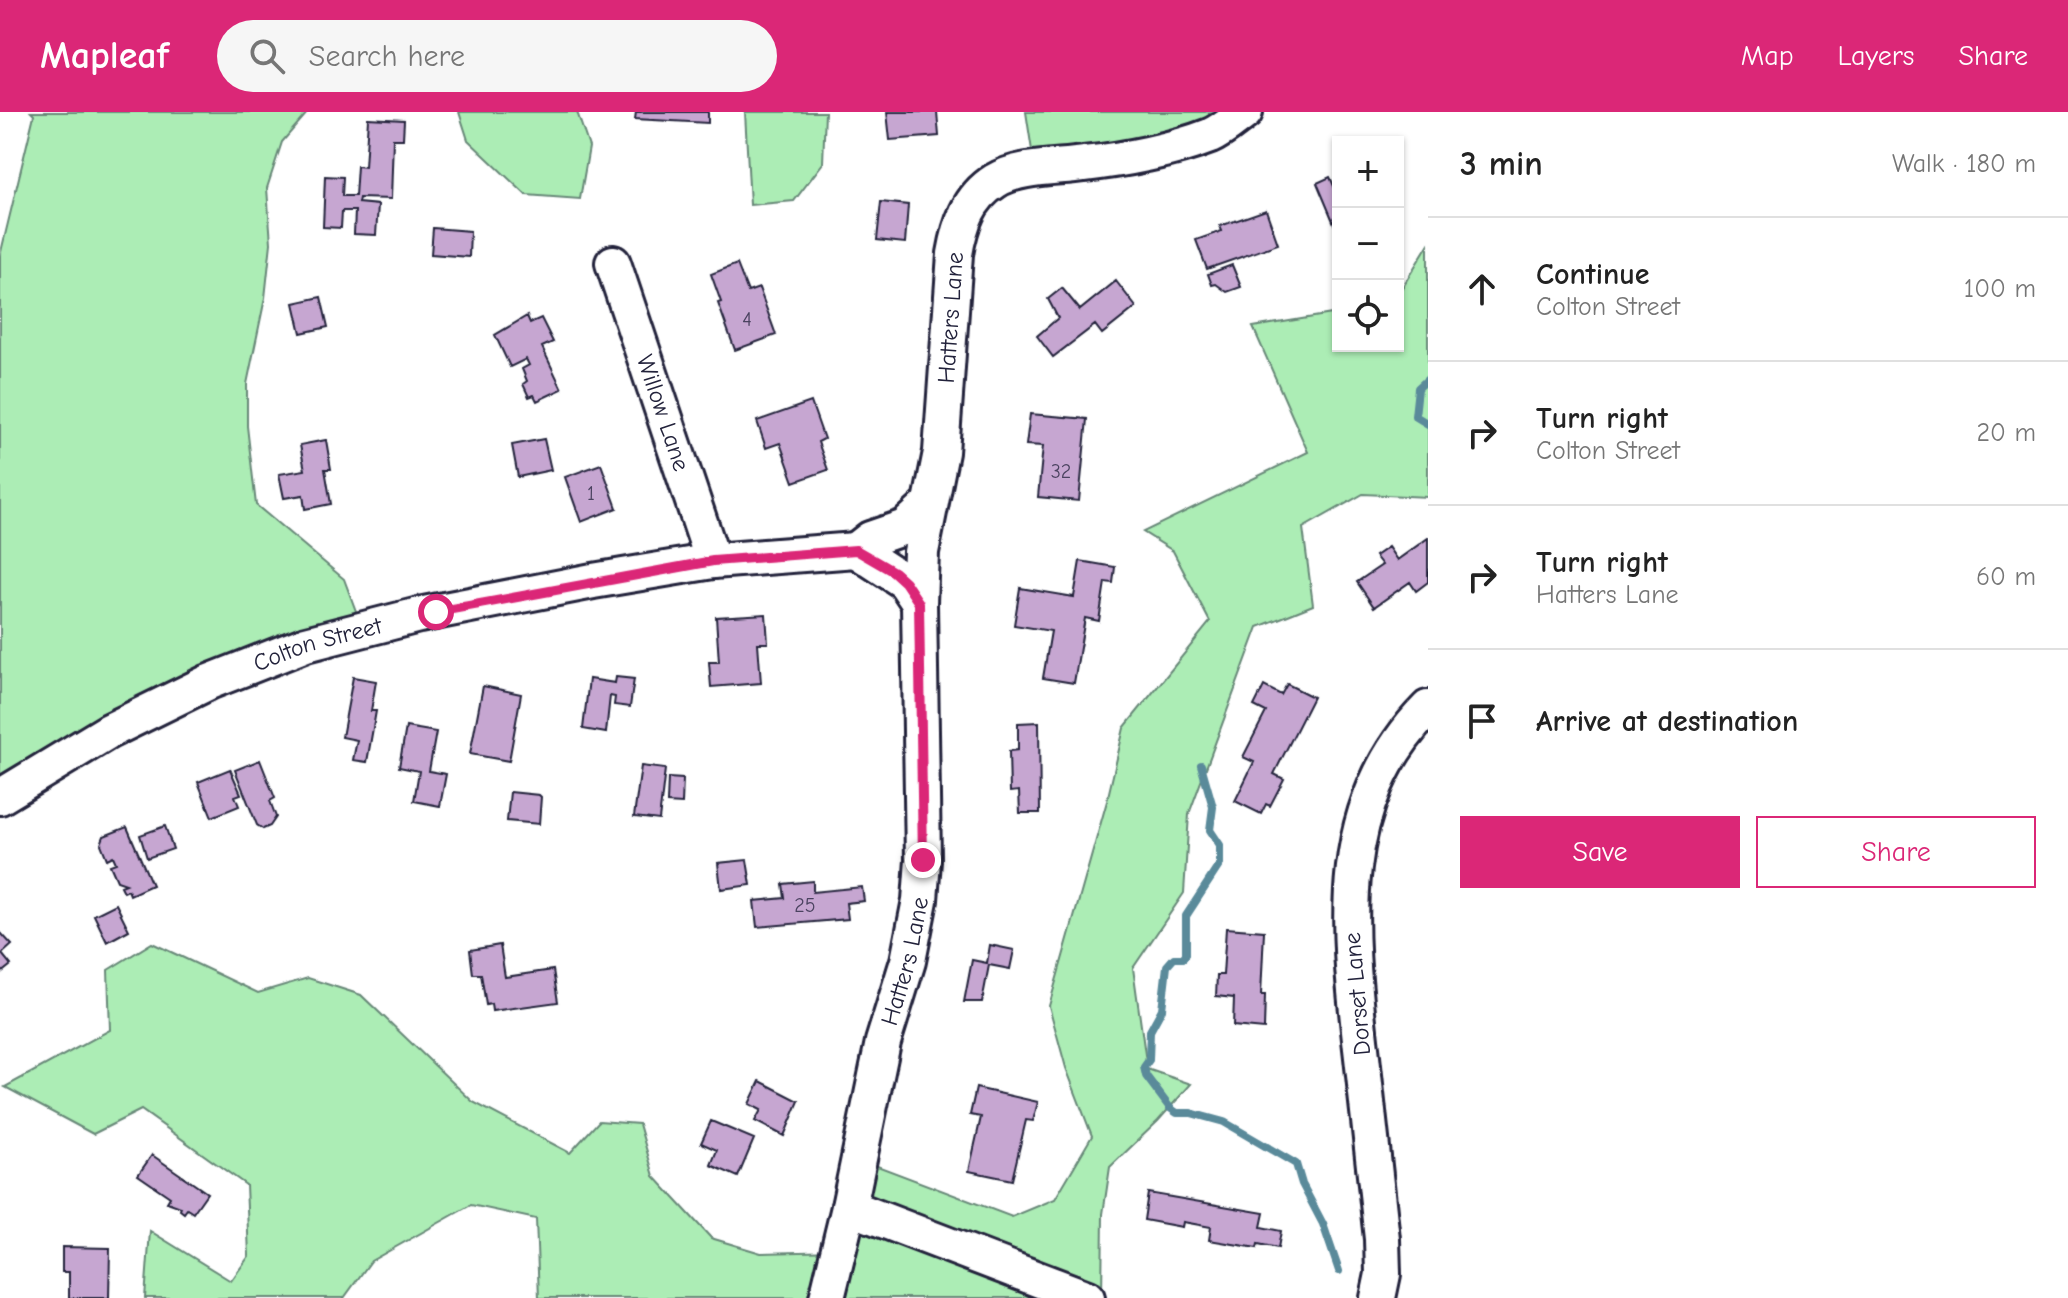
<!DOCTYPE html>
<meta charset="utf-8">
<style>
:root{--surface:#fff;--page:#f6f6f6;--text:#222;--muted:#767676;--line:#e0e0e0;--accent:#db2777}
body{margin:0;font-family:"Comic Neue",sans-serif;background:var(--page);color:var(--text)}
.controls{position:absolute;right:24px;top:24px;display:grid;overflow:hidden;border-radius:0px;box-shadow:0 2px 6px #0004}
.controls button{width:72px;height:72px;display:grid;place-items:center;padding:0;border:0;border-bottom:2px solid var(--line);background:var(--surface);color:var(--text);font:40px sans-serif}
.stop{position:absolute;width:24px;height:24px;margin:-18px;border:6px solid #db2777;border-radius:50%;background:#fff}
.stop.end{background:#db2777;border-color:#fff;box-shadow:0 2px 8px #0008}
.list{margin:0;padding:0;list-style:none}
h2{display:flex;justify-content:space-between;align-items:center;height:104px;margin:0;padding:0 32px;font-size:34px}
h2 small{font-size:26px;font-weight:400;color:var(--muted)}
.list li{display:grid;grid-template-columns:52px 1fr auto;gap:24px;align-items:center;box-sizing:border-box;height:144px;padding:0 32px;border-top:2px solid var(--line)}
.list b{display:block;font-size:30px;white-space:nowrap}
.list p{margin:0;font-size:26px;white-space:nowrap;color:var(--muted)}
.list em{font-size:26px;font-style:normal;color:var(--muted)}
.actions{display:flex;gap:16px;padding:24px 32px}
.actions a{flex:1;padding:18px 0;border:2px solid var(--accent);border-radius:0px;text-align:center;font-size:28px;color:var(--accent)}
.actions .main{background:var(--accent);color:#fff}
.icon{flex:none;width:44px;height:44px;fill:none;stroke:currentColor;stroke-width:2;stroke-linecap:round;stroke-linejoin:round}
.map{position:relative;flex:none;width:1428px;height:1186px;overflow:hidden}
header{display:flex;align-items:center;gap:48px;box-sizing:border-box;height:112px;padding:0 40px;background:var(--accent);color:#fff}
header strong{font-size:38px}
nav{display:flex;gap:44px;margin-inline-start:auto;font-size:28px}
.search{width:560px;height:72px;background:var(--page);display:flex;align-items:center;gap:20px;box-sizing:border-box;padding:0 28px;border-radius:44px;color:var(--muted);font-size:30px}
main{display:flex}
aside{flex:1;background:var(--surface)}
.map>svg:first-child{display:block}
.green{fill:#acedb5;stroke:#678878;stroke-width:2}
.lines{fill:none;stroke-linecap:round;stroke-linejoin:round}
.stream{stroke:#5a8a9a;stroke-width:8}
.building{fill:#c6a6d1;stroke:#22223b;stroke-width:2}
.street-casing{stroke:#22223b;stroke-width:40}
.street{stroke:#fff;stroke-width:34}
.route{stroke:#db2777;stroke-width:10}
.labels{text-anchor:middle;dominant-baseline:central;stroke-width:8;stroke-linejoin:round;paint-order:stroke}
.number-label{font-size:20px;fill:#4b4360}
.street-label{font-size:24px;fill:#22223b;stroke:#fff}
</style>
<header>
<strong>Mapleaf</strong>
<div class="search"><svg class="icon" aria-label="search" viewBox="0 0 24 24"><circle cx="10" cy="10" r="6"/><path d="M15 15l6 6"/></svg>Search here</div>
<nav><a>Map</a><a>Layers</a><a>Share</a></nav>
</header>
<main>
<div class="map">
<svg width="1428" height="1186" viewBox="0 0 1428 1186">
<rect width="100%" height="100%" fill="#fff"/>
<filter id="ink" filterUnits="userSpaceOnUse"><feTurbulence type="fractalNoise" baseFrequency=".0125" numOctaves="2"/><feDisplacementMap in="SourceGraphic" scale="16" xChannelSelector="R" yChannelSelector="G"/><feConvolveMatrix kernelMatrix="1 2 1 2 8 2 1 2 1" color-interpolation-filters="sRGB"/></filter>
<g filter="url(#ink)">
<!-- green -->
<path class="green" d="M31,0h277l-26,30 -15,46 4,55 -6,55 -18,86v42l9,79 88,74 19,51 -363,167v-541l34,-141z
M459,0h118l12,35 -9,52 -54,-4 -58,-55z
M745,0h80l-2,51 -29,38 -44,4z
M1026,0h219l-210,58z
M1428,133v252l-65,-3 -60,34 10,77 -55,22 -69,187 -5,79 -51,75 14,101 44,15 -33,37 -48,46 -7,47 -1,84h-563l-3,-79 -65,-14 -100,56 -27,37h-199l5,-67 81,50 18,-25 -3,-71 -105,-75 -48,24 -88,-47 105,-57 -2,-60 44,-27 106,50 50,-15 53,17 112,107 97,51 29,-32 40,3 15,52 57,62 50,15 77,-2 21,-92 153,58 43,-18 37,-63 -26,-68 -17,-62 58,-205 17,-73 86,-106 -37,-71 -30,-19 165,-80 -55,-125 85,-14v33h60v-52z"/>
<g class="lines">
<!-- stream -->
<path class="stream" d="M1428,267l-10,9 -3,28 13,8
M1201,653l12,42 -3,23 10,15v19l-34,52v38l-3,4h-9l-7,8 -5,43 -12,22 -1,29 -5,7 2,9 24,32 7,5h14l33,9 72,42 6,20 21,40 16,47"/>
</g>
<!-- building -->
<path class="building" d="M636,0h72v11l-73,-4z
M887,0h50l2,24 -49,4z
M368,6l36,2 -1,19h-10l-2,60 -32,-1 -1,5 20,2 -2,30 -22,-1 1,-23h-13l-1,17 -18,-1 2,-51 18,1 -1,19h13l2,-30 8,1z
M1330,65l8,18v38l-21,-50z
M881,90l27,3 -3,38 -28,-3z
M1266,98l12,34 -71,25 -11,-29 26,-9 -2,-5z
M433,116l37,3 -1,26 -38,-3z
M737,152l11,28 11,-4 17,47 -41,15 -17,-47 3,-1 -10,-28z
M1232,153l9,22 -14,5 -11,-8 -4,1 -4,-11z
M1116,169l20,26 -34,27 -7,-9 -42,32 -16,-21 21,-18 -10,-19 14,-11 18,22z
M321,185l7,30 -27,6 -7,-30z
M527,204l3,7 11,-5 12,24 -11,5 20,42 -25,12 -3,-6 -5,2 -6,-13 4,-3 -5,-12 7,-4 -3,-6 -16,8 -15,-32z
M811,290l13,37 -6,3 10,28 -34,12 -14,-39 -14,5 -9,-27z
M1030,302l57,5 -8,82 -41,-4 5,-51 -17,-1z
M544,327l7,31 -33,7 -6,-32z
M326,328l5,29h-6l6,35 -26,5 -2,-14 -19,3 -5,-24 26,-4 -5,-25z
M601,352l16,44 -36,14 -16,-45z
M1428,426v44l-12,9 -6,-9 -36,25 -17,-25 25,-17 -7,-9 13,-9 9,13z
M1080,449l35,6 -2,16 -8,-1 -6,39 -14,-3 -11,65 -31,-5 8,-47 -37,-6 6,-37 54,9z
M766,502l2,29h-10l3,40 -50,4 -2,-25h10l-3,-45z
M353,565l23,4 -5,30h5l-9,51 -14,-2 4,-20 -15,-3z
M616,565l18,2 -4,28 -16,-2 1,-8 -5,-1 -4,37 -23,-4 6,-50 26,4z
M1287,572l26,13 -39,77 10,5 -14,27 -4,-2 -5,10 -26,-13 19,-39 -11,-5 23,-45 -12,-6 10,-20 17,9z
M483,574l38,8 -12,67 -39,-7z
M1039,610l1,91h-20l-1,-22 -9,1 -1,-41 9,-1v-27z
M406,615l30,5 -7,39 17,3 -6,32 -26,-5 5,-30 -20,-4z
M260,648l15,38 -5,3 6,16 -6,9 -7,3 -6,-4 -22,-55z
M641,654l24,3 -6,51 -25,-3z
M230,657l11,25 -6,2 4,10 -27,11 -14,-35z
M668,666l15,1 -1,25 -15,-1z
M510,680l29,3 2,2 -2,27 -32,-3z
M165,714l8,23 -26,9 -7,-23z
M127,715l25,58 -22,10 -2,-5 -4,2 -3,-6 5,-2 -9,-3 -7,-16 6,-2 -3,-7 -6,3 -6,-15 3,-8z
M747,748l4,25 -30,4 -3,-26z
M813,769v11l49,-5 2,14 -18,2 2,16 -91,8 -3,-26 31,-3 -2,-14z
M116,792l13,26 -22,12 -13,-27z
M1226,816l38,3 -3,64h4l-1,34 -31,-3 1,-28 -18,-2 1,-21h6z
M0,820l12,13 -10,9 9,11 -11,9z
M500,833l5,32 48,-7 5,32 -66,9 -1,-7 -5,1 -5,-31h-8l-3,-24z
M990,833l24,5 -4,19 -21,-4 -7,37h-18l8,-42 15,3z
M760,969l39,20 -15,35 -29,-15 6,-11 -12,-6z
M976,976l62,14 -5,19 -7,-1 -14,60 -43,-9 12,-54 -11,-2z
M711,1009l43,18 -16,38 -27,-12 6,-15 -16,-7z
M152,1043l55,38 -14,20 -6,-4 -3,4 -4,-3 1,-3 -14,-5 3,-5 -32,-22z
M1148,1081l116,20 -3,14 20,4 -3,17 -20,-4 -1,4 -48,-8 2,-13 -28,-5 -1,5 -38,-7z
M62,1135l48,1 -1,50h-40v-26h-7z"/>
<g class="lines">
<defs>
<g id="street">
<path id="s1" d="M613,151l100,298"/>
<path d="M919,491l-14,-21 -49,-32 14,-11 35,-12 24,-22"/>
<path id="s2" d="M0,685l109,-66 100,-49 97,-38 113,-29 174,-34 120,-20 143,-11"/>
<path d="M849,1095l238,91"/>
<path id="s3" d="M827,1186l22,-91 34,-165 25,-81 12,-61 3,-40 -4,-257 2,-51 20,-100 14,-198c5,-29 13,-56 40,-73 24,-15 62,-13 89,-17 39,-4 90,-14 126,-28 12,-5 24,-16 35,-24"/>
<path d="M1378,1186l5,-24 -1,-35c-7,-61 -13,-121 -20,-182 -14,-124 -31,-251 66,-349"/>
</g>
</defs>
<!-- street casing -->
<use href="#street" class="street-casing"/>
<!-- street -->
<use href="#street" class="street"/>
</g>
</g>
<g class="lines" filter="url(#ink)">
<!-- route -->
<path class="route" d="M436,500l277,-51 143,-11 38,22 11,10 14,21 4,257"/>
</g>
<g class="labels">
<!-- number labels -->
<g class="number-label">
<text x="747" y="207">4</text>
<text x="1061" y="359">32</text>
<text x="591" y="381">1</text>
<text x="805" y="793">25</text>
</g>
<!-- street labels -->
<g class="street-label">
<text stroke="none"><textPath href="#s3" startOffset="994">Hatters Lane</textPath></text>
<text stroke="none"><textPath href="#s1" startOffset="158">Willow Lane</textPath></text>
<text stroke="none"><textPath href="#s2" startOffset="354">Colton Street</textPath></text>
<text stroke="none"><textPath href="#s3" startOffset="346">Hatters Lane</textPath></text>
<text transform="translate(1357 882) rotate(-95)">Dorset Lane</text>
</g>
</g>
</svg>
<div class="controls">
<button>+</button>
<button>−</button>
<button><svg class="icon" aria-label="locate" viewBox="0 0 24 24"><circle cx="12" cy="12" r="6"/><path d="M12 2v4M12 18v4M2 12h4M18 12h4"/></svg></button>
</div>
<div class="stop" style="left:436px;top:500px"></div>
<div class="stop end" style="left:923px;top:748px"></div>
</div>
<aside>
<h2>3 min<small>Walk · 180 m</small></h2>
<ul class="list">
<li><svg class="icon" aria-label="ahead" viewBox="0 0 24 24"><path d="M12 20V5M6 11l6-6 6 6"/></svg><div><b>Continue</b><p>Colton Street</p></div><em>100 m</em></li>
<li><svg class="icon" aria-label="right" viewBox="0 0 24 24"><path d="M7 20v-9h11M14 6l5 5-5 5"/></svg><div><b>Turn right</b><p>Colton Street</p></div><em>20 m</em></li>
<li><svg class="icon" aria-label="right" viewBox="0 0 24 24"><path d="M7 20v-9h11M14 6l5 5-5 5"/></svg><div><b>Turn right</b><p>Hatters Lane</p></div><em>60 m</em></li>
<li><svg class="icon" aria-label="arrive" viewBox="0 0 24 24"><path d="M6 21V4h12l-3 4 3 4H6"/></svg><div><b>Arrive at destination</b></div></li>
</ul>
<div class="actions"><a class="main">Save</a><a>Share</a></div>
</aside>
</main>
